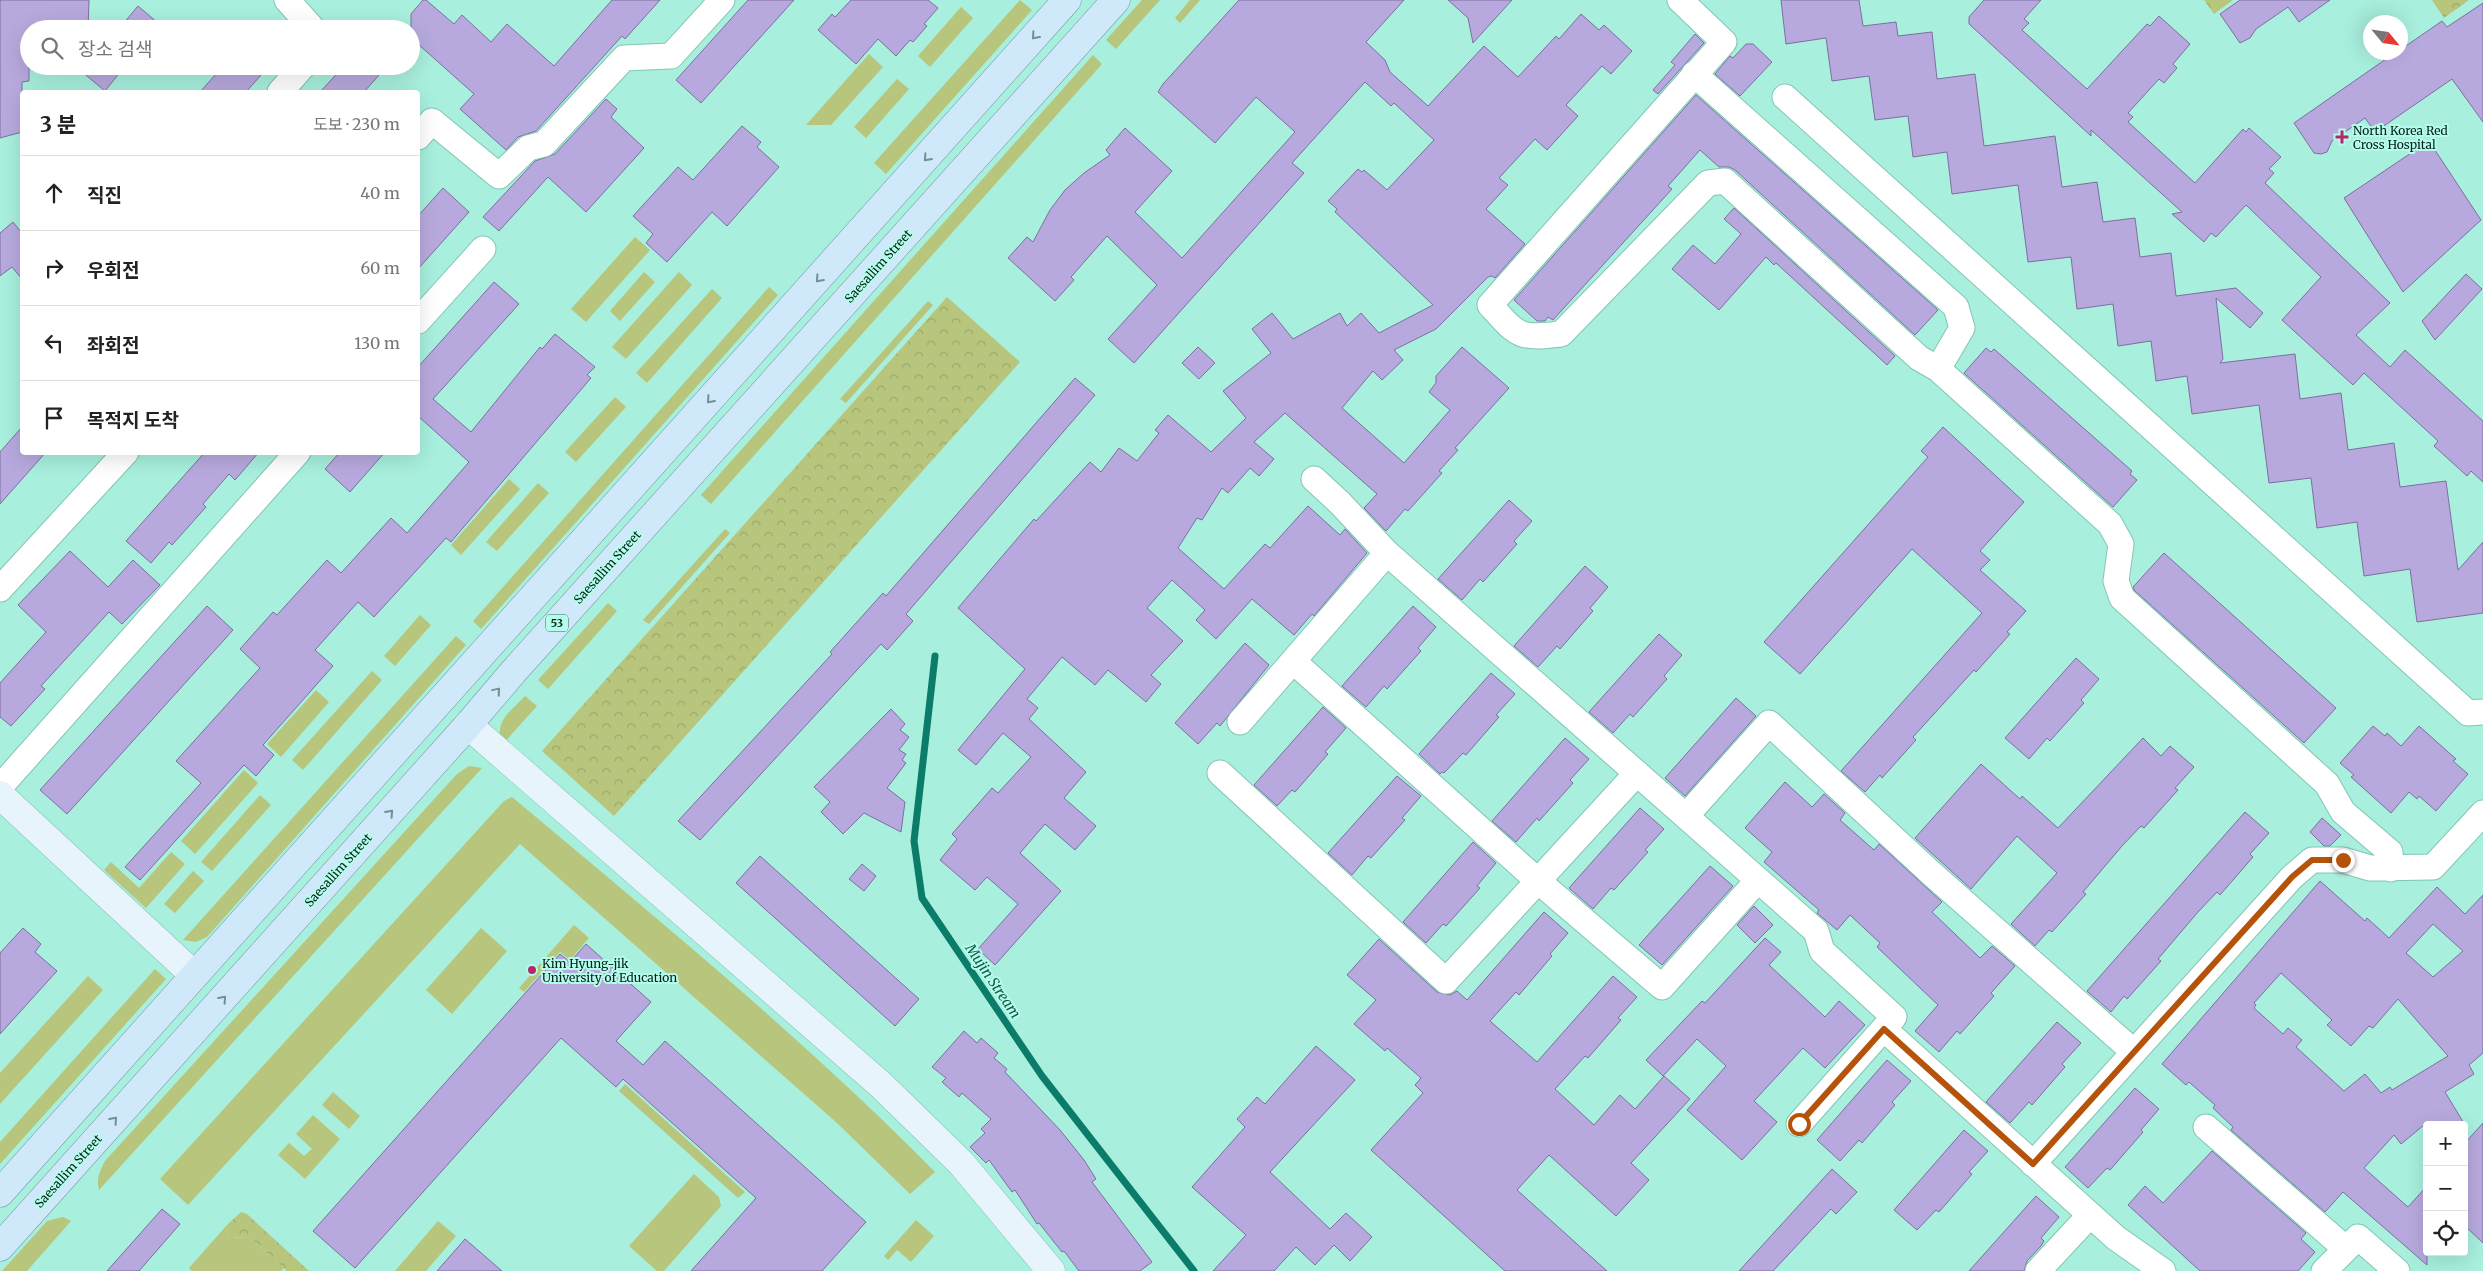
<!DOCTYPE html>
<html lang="ko">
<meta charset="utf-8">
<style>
:root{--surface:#fff;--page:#f2f2f2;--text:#222;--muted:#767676;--line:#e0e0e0}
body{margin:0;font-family:Merriweather,"Noto Sans KR",serif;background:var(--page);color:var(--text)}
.controls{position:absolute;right:15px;bottom:15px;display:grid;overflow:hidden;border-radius:5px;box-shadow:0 5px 20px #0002}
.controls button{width:45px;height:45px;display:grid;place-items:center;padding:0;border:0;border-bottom:1px solid var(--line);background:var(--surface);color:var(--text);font:25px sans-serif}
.compass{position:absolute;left:2363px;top:15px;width:45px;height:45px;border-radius:50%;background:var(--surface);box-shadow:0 5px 20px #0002;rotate:119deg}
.stop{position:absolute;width:15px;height:15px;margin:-11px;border:4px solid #b45309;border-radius:50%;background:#fff}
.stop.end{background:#b45309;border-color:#fff;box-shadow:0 1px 5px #0008}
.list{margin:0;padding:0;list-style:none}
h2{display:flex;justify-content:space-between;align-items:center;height:65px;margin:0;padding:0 20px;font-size:21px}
h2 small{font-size:16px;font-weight:400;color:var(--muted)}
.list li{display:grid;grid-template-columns:32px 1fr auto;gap:15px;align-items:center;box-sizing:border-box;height:75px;padding:0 20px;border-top:1px solid var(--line)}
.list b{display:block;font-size:19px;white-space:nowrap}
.list em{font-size:16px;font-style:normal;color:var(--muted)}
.icon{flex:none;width:28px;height:28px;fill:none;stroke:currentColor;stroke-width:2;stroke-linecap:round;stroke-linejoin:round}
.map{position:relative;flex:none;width:2483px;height:1271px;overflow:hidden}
.search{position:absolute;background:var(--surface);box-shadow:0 5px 20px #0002;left:20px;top:20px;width:400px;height:55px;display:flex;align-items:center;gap:12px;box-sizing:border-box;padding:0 18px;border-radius:28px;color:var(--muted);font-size:19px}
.panel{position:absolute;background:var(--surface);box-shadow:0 5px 20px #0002;left:20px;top:90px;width:400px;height:365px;border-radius:5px}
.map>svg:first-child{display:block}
.green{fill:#b8c57c}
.forest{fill:url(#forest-crowns)}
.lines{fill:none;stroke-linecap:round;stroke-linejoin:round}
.stream{stroke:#0b7c69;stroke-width:7}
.building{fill:#b7a9dd;stroke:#7d6fa0;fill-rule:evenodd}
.street-casing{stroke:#80c6b5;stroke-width:27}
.secondary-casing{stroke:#80c6b5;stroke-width:29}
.primary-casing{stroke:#7399a9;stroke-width:29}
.street{stroke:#fff;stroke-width:25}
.secondary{stroke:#e7f4fc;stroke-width:28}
.primary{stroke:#cfe9fa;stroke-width:28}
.oneway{stroke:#738f95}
.route{stroke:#b45309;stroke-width:6}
.poi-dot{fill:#b2296a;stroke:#b5fcea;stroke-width:2}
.labels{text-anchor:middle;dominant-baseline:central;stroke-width:4;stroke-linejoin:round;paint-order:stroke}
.shield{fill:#b5fcea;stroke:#386258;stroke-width:1}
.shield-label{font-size:11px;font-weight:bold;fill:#03201a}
.poi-label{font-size:12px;fill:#03201a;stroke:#b5fcea;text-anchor:start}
.street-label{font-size:12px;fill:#03201a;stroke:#b5fcea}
.water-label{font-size:14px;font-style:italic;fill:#12594b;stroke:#b5fcea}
</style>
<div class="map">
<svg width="2483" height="1271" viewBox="0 0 2483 1271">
<defs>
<pattern id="forest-crowns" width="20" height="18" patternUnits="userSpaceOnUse" patternTransform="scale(1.25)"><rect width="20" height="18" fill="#b8c57c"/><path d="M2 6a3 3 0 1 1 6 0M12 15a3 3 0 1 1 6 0" fill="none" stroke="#9da96b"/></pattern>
</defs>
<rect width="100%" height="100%" fill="#a8efdd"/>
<!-- green -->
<path class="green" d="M1020,0l12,10 -146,164 -12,-11z
M1142,0h18l-44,49 -10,-9z
M1190,0h10l-20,23 -5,-5z
M961,7l12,11 -43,49 -12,-11z
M869,54l14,13 -52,58h-25z
M1093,55l9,9 -391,440 -10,-9z
M897,79l12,10 -43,49 -12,-11z
M635,237l15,13 -64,72 -15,-13z
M644,272l11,10 -35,39 -10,-10z
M679,272l13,13 -66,74 -14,-12z
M769,287l9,8 -297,334 -8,-8z
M712,289l10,9 -75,85 -11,-10z
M928,301l5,4 -87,98 -6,-4z
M615,397l11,10 -50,55 -11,-10z
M509,479l11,10 -59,66 -10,-10z
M538,483l11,10 -52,58 -11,-9z
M725,529l5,4 -81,91 -6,-4z
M608,603l9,8 -69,78 -10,-9z
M420,615l11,10 -36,41 -11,-10z
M456,636l10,9 -259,292 -11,5 -13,-2z
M372,671l10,9 -79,90 -11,-10z
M316,690l13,12 -48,55 -14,-13z
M525,696l12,10 -35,39c-8,-24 7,-32 23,-49z
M469,766l13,2 -383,422c-3,-12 1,-19 6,-29l352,-387z
M244,770l14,13 -63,71 -14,-13z
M260,795l11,10 -59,66 -11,-9z
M512,797c144,121 290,240 423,375l-25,22 -73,-71 -317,-279 -332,361 -28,-26 344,-378z
M171,852l14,12 -39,44 -42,-38 7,-8 28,26z
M193,871l11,10 -29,32 -11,-9z
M574,925l15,13 -19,22 -10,-8 -36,40 -5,-4z
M481,928l26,23 -55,63 -26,-24z
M155,969l11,10 -166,185v-22z
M88,976l15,14 -103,114v-31z
M625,1084l120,108 -7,6 -119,-107z
M333,1092l27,24 -11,13 -27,-24z
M313,1115l27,24 -35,40 -27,-24 11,-12 15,13 8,-7 -16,-15z
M694,1174l25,23 2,9 -57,65h-7l-28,-25z
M63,1217l8,4 -44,50h-25l45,-50z
M916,1220l18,16 -23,26 -14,-12 -9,10 -4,-4z
M438,1221l18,15 -30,35h-31z
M227,1225l1,13 21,-1 35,31 -3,3h-89l-3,-3z"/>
<!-- forest -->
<path class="forest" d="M2204,0h29l-19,14z
M2432,0h37l-25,18z
M947,297l73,65 -406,454 -72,-65z
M241,1212l6,2 62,57h-22l-38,-34 -21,1 -1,-13z"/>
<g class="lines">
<!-- stream -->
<path class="stream" d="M935,656l-21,185 8,57 120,178 152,195"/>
</g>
<!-- building -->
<path class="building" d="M0,0h89l-1,29h-59v52l-7,1v50l-22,6z
M423,0h3l28,24 8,-9 29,27 16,-18 47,42 58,-66h48l-35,39 -3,-3 -86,95 -18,6 -12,13 -46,-41 14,-15 -56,-50v-5l-7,7v-32z
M748,0h46l-93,103 -25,-23z
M851,0h77l10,8 -14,16 3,2 -14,16 -3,-2 -14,16 -18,-17 -22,25 -38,-34 14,-16 3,3z
M1239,0h165l-38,42 19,18 5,12 38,34 56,-60 34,31 38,-41 3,3 22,-25 18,16 5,-5 28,26 -21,23 -9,-8 -36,39 12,11 -31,34 -12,-11 -36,39 9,7 -22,24 39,35 -30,34 -3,-2 -4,1 -52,52 -42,21 9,10 -21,20 -9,-9 -31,37 62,55 46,-53 -21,-18 7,-9v-7l26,-29 47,41 -54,60 3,2 -19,21 3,2 -34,38 -3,-2 -19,22 -22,-23 13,-14 -92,-81 -31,29 20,17 -15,17 -9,-8 -22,25 -6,-5 -20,32 -5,-2 -19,30 46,41 41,-45 5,4 38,-42 32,29 5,-6 22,24 -53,63 -2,-2 -18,21 -42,-36 -36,40 -20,-19 9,-10 -33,-30 -25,28 36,33 -32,34 10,9 -15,18 -38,-32 -13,15 -33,-28 -35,42 11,9 -9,11 57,53 -22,26 32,28 -21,24 -30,-26 -25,29 41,38 -66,74 -17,-16 40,-45 -31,-27 -12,13 -35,-30 17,-21 -5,-5 40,-46 6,5 33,-36 -28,-24 -27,32 -18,-15 67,-81 -67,-61 76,-89 2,2 54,-59 11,10 18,-24 18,13 22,-28 -4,-3 13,-15 43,37 35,-34 -23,-27 48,-38 -19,-24 20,-16 21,26 47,-26 7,13 14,-13 18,20 54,-28 -98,-93 2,-3 -9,-8 30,-32 4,3 2,-2 23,20 47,-50 -40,-37 -3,3 -26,-24 -73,81 12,10 -170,190 -26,-24 49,-54 -50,-49 -36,41 3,3 -19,21 -47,-43 19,-21 6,5 17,-32 15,-20 19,-17 26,-18 -4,-5 19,-22 47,43 -37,41 47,46 113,-126 -39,-35 -41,46 -57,-51 5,-8z
M1448,0h64l-39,43 -5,-25z
M1781,0h78l4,26 33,-4 2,14 34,-4 5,47 38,-5 9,72 71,-10 7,51 35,-5 6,40 32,-4 5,39 31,-4 5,43 60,-8 27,25 -13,15 -34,-30 7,61 -3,4 75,-9 5,45 41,-6 7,57 46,-7 6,44 46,-6 12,89 25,-28v71l-66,9 -7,-53 -46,7 -7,-54 -40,6 -6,-50 -42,5 -10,-78 -67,9 -5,-38 -31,5 -5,-40 -33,5 -5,-42 -36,5 -6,-52 -43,5 -10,-77 -66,9 -5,-42 -34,5 -5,-41 -33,4 -6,-44 -37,5 -6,-43 -40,6z
M1984,0h57l-17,19 5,4 -7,7 65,59 60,-65 3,2 9,-10 31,28 -17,20 4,4 -13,15 -5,-4 -31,34 5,4 -5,5 67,61 48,-54 3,3 3,-4 32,29 -12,12 5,4 -9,10 125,120 -34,32 34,32 15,-17 78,71v61l-12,-11 -4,5 -33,-30 4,-5 -74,-68 -11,12 -71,-65 39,-43 -75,-72 -30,32 -5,-4 -7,9 -32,-28 10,-2 -91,-82v6l-122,-112v-7z
M2240,0h90l-31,22 -11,-15 -32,22 -6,9 -10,5 -20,-29z
M2483,3v119l-31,-43 -77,53 -10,-14 -33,23 -5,11 -6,2 -7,-1 -20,-30 102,-71h4v-2l42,-29 5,6z
M138,6l27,23h-46z
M1695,34l9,9 -46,51 -5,-4 22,-25 -4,-3z
M1746,44h7l19,18 -32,34 -25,-22 15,-18 3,2z
M75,66h50l-20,25z
M223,66h29l9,9 -15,17h-46z
M344,66h43l-23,26h-44z
M1696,95l242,215 -23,25 -180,-165 -6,-3h-10l-19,-17 -32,36 4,3 -119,131 -5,-3 -3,4h-8l-23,-21z
M606,99l11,10 -6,8 33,31 -58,64 -38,-35 -49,54 -16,-14 52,-56 20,-7z
M742,126l19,16 -4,5 22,20 -52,59 -15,-14 -45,50 -21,-19 7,-9 -20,-18 45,-49 15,13z
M2429,141l52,79 -78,72 -59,-94z
M443,188l26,24 -51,57v-53z
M1734,208l161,148 -8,9 -111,-102 -2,2 -8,-8 -47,53 -47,-41 21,-24 22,19 26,-30 -17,-15z
M13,222l9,11v46l-10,-12 -12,9v-43z
M2466,274l16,15 -47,51 -13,-19z
M494,282l25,22 -86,95 38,33 69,-85 2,2 13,-15 40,33 -8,8 4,3 -140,164 -5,-4 -72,79 -16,-15 -43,48 18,16 -70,79 11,10 -18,21 -12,-11 -104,115 -15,-13 76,-84 -25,-22 84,-93 -20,-19 33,-37 4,3 50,-55 14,13 50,-55 16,15 62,-71 -51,-46v-49z
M1198,347l17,16 -16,16 -17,-16z
M1986,348l5,4 3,-3 138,122 -2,3 7,6 -24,27 -149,-134z
M1075,378l20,17 -189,219 7,7 -26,29 -6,-6 -181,196 -22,-19 154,-167 -2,-2 53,-59 3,3z
M22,427v25h24l-46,52v-52z
M1943,427l81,75 -44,49 10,9 -10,10 46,41 -19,21 3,2 -34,38 -2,-2 -61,67 3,3 -34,38 -2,-3 -15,17 -24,-21 141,-158 -70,-64 -112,125 -36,-32 164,-185 -7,-6z
M205,452h54l-24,28 -6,-6 -26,30 3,3 -34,38 -3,-3 -18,21 -25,-22z
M340,452h45l-35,40 -25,-23z
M1509,500l23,21 -18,20 3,3 -34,38 -3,-3 -18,21 -24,-21z
M70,551l38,36 25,-27 27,25 -38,39 -13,-12 -68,74 4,3 -34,37 -11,-9v-34l46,-51 -28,-27z
M2164,553l172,155 -32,35 -170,-153 -1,-3z
M1585,566l23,21 -18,21 3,3 -33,38 -3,-3 -19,21 -24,-21z
M207,606l26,24 -166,184 -27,-24z
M1413,606l23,21 -18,21 3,3 -34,38 -3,-3 -18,21 -24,-21z
M1659,634l23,21 -18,21 3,3 -34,38 -3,-3 -17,19 -24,-21z
M1245,643l24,22 -49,61 -3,-3 -19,21 -23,-21z
M2076,658l23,21 -18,21 3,3 -34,38 -3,-3 -18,21 -24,-21z
M1491,673l24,21 -19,21 3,2 -33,38 -3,-2 -19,20 -2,-1 -2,2 -21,-20z
M1736,698l20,18 -71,80 -20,-18z
M1323,707l23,21 -21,24 3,2 -33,38 -3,-2 -15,16 -23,-21z
M891,709l14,15 -5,6 9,7 -10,13 7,4 -4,6 4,3 -19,25 18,14 -4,30 -37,-19 -21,21 -22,-22 9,-10 -16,-15z
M2373,726l12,10 2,-3 14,13 18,-20 37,33 -3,2 15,13 -32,37 -17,-15 -2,3 -8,-7 -18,21 -40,-36 3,-2 -14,-12z
M1565,738l24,21 -19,21 3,3 -34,38 -2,-3 -21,24 -24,-21z
M2143,738l18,18 9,-10 24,21 -19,21 3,2 -34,38 -3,-2 -19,20 -39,46 3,2 -34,38 -3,-2 -14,16 -24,-22 46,-51 -40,-37 -46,53 -56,-51 66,-74 39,35 2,-3 36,32z
M1397,776l24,20 -19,22 3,2 -34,38 -3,-2 -16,19 -24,-22z
M1785,782l27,25 12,-13 21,19 -5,7 34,30 5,-6 63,58 -10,10 48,46 12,-12 23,20 -24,27 3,3 -34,38 -3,-3 -18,21 -24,-21 23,-26 -61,-58 3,-4 -30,-28 -13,15 -20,-17 2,-3 -55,-48 8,-10 -27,-24z
M1640,808l24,21 -19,21 3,2 -34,38 -3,-2 -18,21 -24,-21z
M2245,812l24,21 -19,21 3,3 -33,38 -3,-3 -19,20 -40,47 3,2 -34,38 -3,-3 -13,16 -24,-21z
M2322,818l19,17 -11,11h-6l-14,-14z
M1473,842l23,21 -19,23 3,2 -34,38 -3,-2 -17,19 -23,-21z
M760,856l159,143 -24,27 -159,-143z
M862,864l14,12 -12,15 -15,-12z
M1710,866l23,20 -71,79 -23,-20z
M2320,881l45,40 2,-3 22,20 48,-51 28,27 18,-19v158l-14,12 5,9 -29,18 20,33h-41l-23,19 -7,-9 -30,33 44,39 19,-21v79l-84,-73 -18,20 -94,-82 2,-3 -20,-19 2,-3 -26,-23 -3,3 -24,-21zM2433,924l30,27 -30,26 -27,-24zM2281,973l51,47 -5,5 24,21 18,-20 4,2 25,-29 50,57 -56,34 -2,-3 -9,6 -16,-19 -21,17 -48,-44 6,-7 -14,-12 -5,6 -29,-26 2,-3 -2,-2z
M1754,906l19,19 -18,18 -18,-18z
M1544,912l24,21 -18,21 2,2 -33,39 -3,-3 -26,29 47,41 76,-86 24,21 -19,21 3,2 -33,38 -3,-2 -30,33 39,36 26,-30 15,14 29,-33 26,23 -59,64 18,17 -33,36 -67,-61 -32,35 90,81h-102l-134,-121 52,-57 -8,-8 6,-7 -34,-30 -2,3 -31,-27 22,-24 -29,-25 32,-36 58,53 13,3 7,-4 10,9z
M23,928l18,16 -6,8 22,19 -57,63v-81z
M1765,938l16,14 -12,13 56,52 14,-16 26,24 -40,43 -22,-20 -49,53 23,21 -35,38 -55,-50 39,-44 -29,-27 -34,37 -17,-16 56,-59 3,2z
M586,944l65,58 -35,39 27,24 22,-24 201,181 -44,49h-131l65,-73 -133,-119 -7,8 -55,-49 -206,230 -42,-37 247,-277 10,8z
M2057,1022l24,21 -19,21 3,3 -33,38 -3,-3 -19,21 -24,-21z
M964,1031l13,12 4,-5 17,15 -4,5 13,11 -2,3 55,58 24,30 12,19 -4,3 60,80 -12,9h-61l-15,-20 -2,1 -23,-29 -2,1 -22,-34 -3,2 -23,-32 -3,3 -16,-16 15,-14 -4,-4 10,-10 -29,-26 -3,4 -17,-15 4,-4 -14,-11z
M1316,1046l39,34 -85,92 60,57 16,-16 26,24 -22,24 -16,-16 -19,20 -19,-18 -22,24h-61l33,-36 -54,-48 53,-60 -8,-8 20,-22 8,7z
M1887,1060l24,21 -19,21 3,3 -33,38 -3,-3 -19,21 -23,-21z
M2135,1088l24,21 -18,21 2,2 -33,38 -3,-2 -19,20 -23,-21z
M2483,1123v120l-19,-18v-81z
M1964,1130l24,21 -19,21 3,2 -33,38 -3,-2 -19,20 -23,-20z
M2212,1151l94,82 -5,6 14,13 -17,19h-98l-72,-66 17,-19 18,17z
M1832,1169l25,23 -21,22 -5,-5 -58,62h-34z
M2036,1196l23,21 -18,21 3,3 -3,5 -14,15 -3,10h-55z
M162,1209l18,15 -41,47h-32z
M465,1239l37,32h-65z"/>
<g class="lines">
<defs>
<path id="street" d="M287,0l26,29
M1680,0l44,42 -234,263c28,31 28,34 71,29l147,-151 17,-2 194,177 19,11 172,155 11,20 -5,37 6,17 205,186 16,28 47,40 1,17
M1694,74l262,233 6,21 -24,41
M280,92l23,-26
M1785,97l683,616 15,-1
M418,137l14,-16 67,55 29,-28 16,-4 80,-86 47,-2 51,-56
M418,321l65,-72
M1314,479l26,24 47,50 429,378 6,20 72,66 -95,107
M0,589l126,-137
M1293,661l245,220 124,106 96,-107
M1240,722l147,-169
M1220,773l226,208 191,-208
M0,787l298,-335
M1686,816l83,-93 163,151 202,178
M1884,1029l232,209 47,33
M2206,1127l140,122
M2033,1164l259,-287 20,-17h31l27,8 63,-1 50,-54
M2038,1271l52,-56
M2324,1271l34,-34 39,34"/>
<path id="secondary" d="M468,725l413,360 80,78 90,108
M0,795l194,180"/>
<path id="primary" d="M0,1193l1067,-1193
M0,1247l468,-522 46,-54 602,-671"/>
</defs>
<!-- street casing -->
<use href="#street" class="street-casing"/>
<!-- secondary casing -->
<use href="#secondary" class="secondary-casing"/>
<!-- primary casing -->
<use href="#primary" class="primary-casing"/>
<!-- street -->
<use href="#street" class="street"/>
<!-- secondary -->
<use href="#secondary" class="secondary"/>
<!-- primary -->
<use href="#primary" class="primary"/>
</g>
<!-- one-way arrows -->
<defs><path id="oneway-chevron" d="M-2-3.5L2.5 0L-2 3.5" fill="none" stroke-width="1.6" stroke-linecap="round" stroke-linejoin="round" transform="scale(1.25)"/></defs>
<g class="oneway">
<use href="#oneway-chevron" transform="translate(1035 36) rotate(132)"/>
<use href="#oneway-chevron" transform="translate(927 158) rotate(132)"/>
<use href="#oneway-chevron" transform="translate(819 279) rotate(132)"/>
<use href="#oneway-chevron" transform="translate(710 400) rotate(132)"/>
<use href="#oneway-chevron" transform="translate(497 691) rotate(-50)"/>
<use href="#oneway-chevron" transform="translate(390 813) rotate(-48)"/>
<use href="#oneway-chevron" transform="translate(223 999) rotate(-48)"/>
<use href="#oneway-chevron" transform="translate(114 1120) rotate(-48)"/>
</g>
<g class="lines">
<!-- route -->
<path class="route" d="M1799,1124l85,-95 149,135 259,-287 20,-17h31"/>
</g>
<!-- markers -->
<g class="poi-dot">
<path d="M2339.5 129.5h5v5h5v5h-5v5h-5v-5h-5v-5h5z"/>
<circle cx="532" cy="970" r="5"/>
</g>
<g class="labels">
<!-- shield labels -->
<rect class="shield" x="546" y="614.5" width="22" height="17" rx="4"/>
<g class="shield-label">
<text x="557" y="623">53</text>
</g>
<!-- poi labels -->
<g class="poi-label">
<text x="2353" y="130">North Korea Red<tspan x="2353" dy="14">Cross Hospital</tspan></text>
<text x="542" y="963">Kim Hyung-jik<tspan x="542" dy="14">University of Education</tspan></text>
</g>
<!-- street labels -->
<g class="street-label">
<text transform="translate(878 266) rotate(-48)">Saesallim Street</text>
<text transform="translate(607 567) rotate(-48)">Saesallim Street</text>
<text transform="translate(338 870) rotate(-48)">Saesallim Street</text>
<text transform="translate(68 1171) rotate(-48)">Saesallim Street</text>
</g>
<!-- water labels -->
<g class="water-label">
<text transform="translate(993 981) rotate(56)">Mujin Stream</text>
</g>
</g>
</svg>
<div class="controls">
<button>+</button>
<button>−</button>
<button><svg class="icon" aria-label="locate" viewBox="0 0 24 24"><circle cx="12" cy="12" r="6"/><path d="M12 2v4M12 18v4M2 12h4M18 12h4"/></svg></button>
</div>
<svg class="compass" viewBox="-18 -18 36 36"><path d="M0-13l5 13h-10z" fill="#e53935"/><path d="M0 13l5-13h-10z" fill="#767676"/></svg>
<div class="stop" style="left:1799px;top:1124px"></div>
<div class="stop end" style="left:2343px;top:860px"></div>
<div class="search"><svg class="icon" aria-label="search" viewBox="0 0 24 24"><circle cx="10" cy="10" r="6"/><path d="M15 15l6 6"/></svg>장소 검색</div>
<section class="panel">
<h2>3 분<small>도보 · 230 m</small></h2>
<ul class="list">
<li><svg class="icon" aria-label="ahead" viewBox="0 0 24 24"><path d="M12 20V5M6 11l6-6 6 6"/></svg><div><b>직진</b></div><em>40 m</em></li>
<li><svg class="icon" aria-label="right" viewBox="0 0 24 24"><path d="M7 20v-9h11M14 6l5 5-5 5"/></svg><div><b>우회전</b></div><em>60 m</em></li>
<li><svg class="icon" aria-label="left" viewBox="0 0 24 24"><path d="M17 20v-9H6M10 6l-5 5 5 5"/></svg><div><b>좌회전</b></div><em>130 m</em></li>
<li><svg class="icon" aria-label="arrive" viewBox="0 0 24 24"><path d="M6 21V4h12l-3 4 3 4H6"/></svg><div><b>목적지 도착</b></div></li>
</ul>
</section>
</div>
